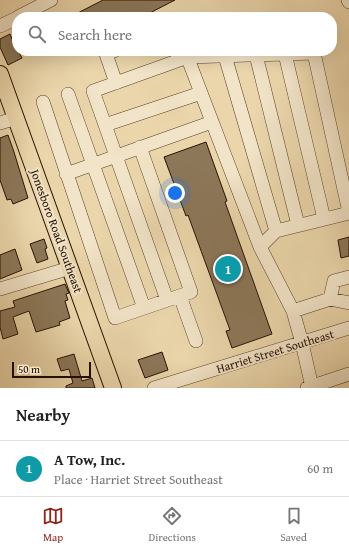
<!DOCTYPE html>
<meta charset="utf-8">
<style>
:root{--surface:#fff;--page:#f6f6f6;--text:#222;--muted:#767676;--line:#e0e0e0;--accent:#8f2418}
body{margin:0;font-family:"Gentium Book Plus",serif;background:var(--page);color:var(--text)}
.scale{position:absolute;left:12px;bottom:10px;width:79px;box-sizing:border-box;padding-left:4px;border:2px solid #261100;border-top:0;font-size:11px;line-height:14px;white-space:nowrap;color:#261100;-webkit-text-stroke:3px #f2e4c8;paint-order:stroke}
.you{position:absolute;left:175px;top:193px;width:14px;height:14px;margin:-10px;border:3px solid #fff;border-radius:50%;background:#1a73e8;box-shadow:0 0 0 6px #1a73e833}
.badge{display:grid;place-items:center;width:26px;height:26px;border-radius:50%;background:var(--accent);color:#fff;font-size:13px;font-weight:700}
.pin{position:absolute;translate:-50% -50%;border:2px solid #fff;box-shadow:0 1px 4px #0006}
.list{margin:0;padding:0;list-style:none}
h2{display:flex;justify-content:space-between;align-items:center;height:52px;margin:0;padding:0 16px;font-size:17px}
h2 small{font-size:13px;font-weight:400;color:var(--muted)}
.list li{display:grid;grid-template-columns:26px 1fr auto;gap:12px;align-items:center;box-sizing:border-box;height:56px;padding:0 16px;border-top:1px solid var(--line)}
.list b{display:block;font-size:15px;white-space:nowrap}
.list p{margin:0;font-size:13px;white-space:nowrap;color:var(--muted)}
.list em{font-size:13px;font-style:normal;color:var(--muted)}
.icon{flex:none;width:22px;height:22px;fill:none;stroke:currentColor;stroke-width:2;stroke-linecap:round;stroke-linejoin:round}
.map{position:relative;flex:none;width:349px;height:388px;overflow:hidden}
.search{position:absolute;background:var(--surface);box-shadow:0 4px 16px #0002;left:12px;right:12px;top:12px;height:44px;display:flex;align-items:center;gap:10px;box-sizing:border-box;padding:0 14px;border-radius:16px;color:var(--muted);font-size:15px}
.sheet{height:108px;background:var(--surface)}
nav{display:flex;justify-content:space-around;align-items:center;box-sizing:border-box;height:56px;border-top:1px solid var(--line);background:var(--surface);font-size:11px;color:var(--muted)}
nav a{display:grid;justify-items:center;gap:2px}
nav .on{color:var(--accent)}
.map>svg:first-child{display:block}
.building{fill:#8c7759;stroke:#261100}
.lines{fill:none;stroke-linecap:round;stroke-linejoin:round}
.minor-casing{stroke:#57422b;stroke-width:14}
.major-casing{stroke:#261100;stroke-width:18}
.minor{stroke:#f2e4c8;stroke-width:13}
.major{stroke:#ebd6ab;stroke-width:16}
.labels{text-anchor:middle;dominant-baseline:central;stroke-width:4;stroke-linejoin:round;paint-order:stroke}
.street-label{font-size:12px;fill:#261100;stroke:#f2e4c8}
</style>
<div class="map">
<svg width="349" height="388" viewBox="0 0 349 388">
<rect width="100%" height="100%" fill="#ebd6ab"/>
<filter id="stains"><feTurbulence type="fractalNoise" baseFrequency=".005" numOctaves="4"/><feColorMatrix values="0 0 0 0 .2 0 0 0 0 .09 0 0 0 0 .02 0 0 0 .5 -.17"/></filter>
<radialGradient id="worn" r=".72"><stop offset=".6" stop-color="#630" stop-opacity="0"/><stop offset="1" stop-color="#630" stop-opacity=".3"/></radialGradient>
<!-- building -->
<path class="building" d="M103,0h72l-33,17h-72z
M10,34l7,17h1l4,7 -14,7 -8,-18v-8z
M8,135l6,17 14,46 -15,6 -2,-5 -4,1 -7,-20v-42z
M206,142l21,59 -2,1 47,132 -40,14 -6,-17 4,-1 -42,-115 -2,1 -22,-59z
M349,237v19l-8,2 -3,-18z
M44,239l3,9 -2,1 3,10 -11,4 -7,-19z
M15,249l7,21 -22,9v-24z
M65,284l4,9 -3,1 2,6 -3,1 5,17 -11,4 1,3 -24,7 -7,-21 -16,6 5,17 -15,5 -3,-12v-16l15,-4 -2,-6z
M162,352l6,18 -23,8 -7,-18z
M74,354l8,27 10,-3 3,10h-29v-2l7,-3 -4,-14 -8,2 -4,-12z"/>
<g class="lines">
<defs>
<path id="minor" d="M348,0l1,2
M18,17l33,-17
M0,26l17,-8
M114,51l-8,3 10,29
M185,51l75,196 33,64 9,32 10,44
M285,54l39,165
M256,55l42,170
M225,56l51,175
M68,94l76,214
M43,102l72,216 76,-26 -51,-145
M0,123l16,-5
M105,125l96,-32
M66,174l146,-52
M260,247l16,-16 73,-18
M0,289l70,-21
M180,296l16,45
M330,299l4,-18 15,-4
M167,300l-74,-209 95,-34 126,-4 35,159
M293,311l37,-12 19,4
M154,388l195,-60
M307,388l42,-14"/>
<path id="major" d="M0,74l113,314"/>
</defs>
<!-- minor casing -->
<use href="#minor" class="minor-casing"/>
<!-- major casing -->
<use href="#major" class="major-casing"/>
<!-- minor -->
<use href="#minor" class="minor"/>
<!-- major -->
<use href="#major" class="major"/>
</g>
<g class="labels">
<!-- street labels -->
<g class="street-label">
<text transform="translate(57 231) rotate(70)">Jonesboro Road Southeast</text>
<text transform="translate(275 351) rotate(-17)">Harriet Street Southeast</text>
</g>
</g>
<rect width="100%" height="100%" filter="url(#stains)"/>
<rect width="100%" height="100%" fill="url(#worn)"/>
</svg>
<div class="scale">50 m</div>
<div class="you"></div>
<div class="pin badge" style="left:228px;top:269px;background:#0f9aa8">1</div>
<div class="search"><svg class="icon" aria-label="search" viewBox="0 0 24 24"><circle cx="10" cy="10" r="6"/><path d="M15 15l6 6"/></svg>Search here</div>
</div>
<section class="sheet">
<h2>Nearby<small></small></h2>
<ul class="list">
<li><span class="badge" style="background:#0f9aa8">1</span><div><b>A Tow, Inc.</b><p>Place · Harriet Street Southeast</p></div><em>60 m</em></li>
</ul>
</section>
<nav>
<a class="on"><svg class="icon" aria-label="map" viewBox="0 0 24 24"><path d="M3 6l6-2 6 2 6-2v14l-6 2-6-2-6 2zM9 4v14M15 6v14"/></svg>Map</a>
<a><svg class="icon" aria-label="directions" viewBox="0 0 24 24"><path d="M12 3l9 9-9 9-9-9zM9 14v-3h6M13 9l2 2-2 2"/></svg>Directions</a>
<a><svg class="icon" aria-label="saved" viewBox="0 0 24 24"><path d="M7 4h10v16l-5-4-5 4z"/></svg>Saved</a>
</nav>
